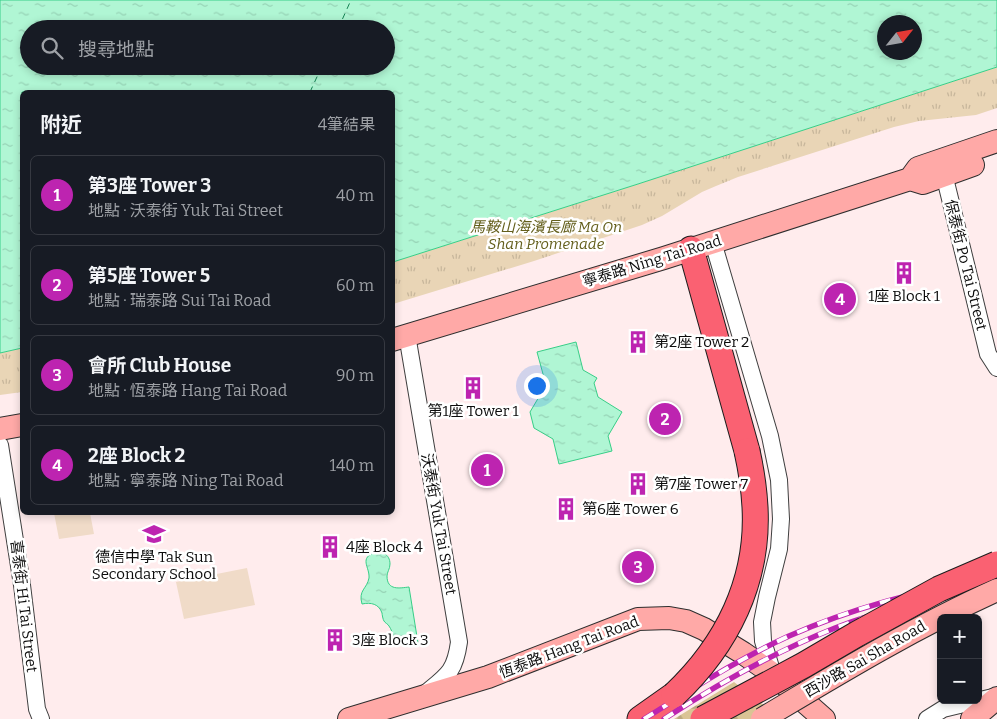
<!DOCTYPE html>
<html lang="zh-TW">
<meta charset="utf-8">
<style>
:root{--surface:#171b24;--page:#242831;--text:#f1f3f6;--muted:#9ea1a6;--line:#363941;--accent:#bd24b0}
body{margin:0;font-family:Bitter,"Noto Sans TC",serif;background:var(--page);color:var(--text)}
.controls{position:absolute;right:15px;bottom:15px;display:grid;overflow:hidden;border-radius:8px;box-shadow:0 2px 8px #0003}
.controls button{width:45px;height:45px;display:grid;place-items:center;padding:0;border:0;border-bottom:1px solid var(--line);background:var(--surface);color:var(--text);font:25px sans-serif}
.compass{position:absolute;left:877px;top:15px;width:45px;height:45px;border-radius:50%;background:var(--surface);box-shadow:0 2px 8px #0003;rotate:59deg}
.you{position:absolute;left:536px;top:385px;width:18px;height:18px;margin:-12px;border:4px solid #fff;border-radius:50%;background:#1a73e8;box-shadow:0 0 0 8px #1a73e833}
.badge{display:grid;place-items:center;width:32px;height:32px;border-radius:50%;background:var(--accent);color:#fff;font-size:16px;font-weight:700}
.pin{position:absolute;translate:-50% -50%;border:2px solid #fff;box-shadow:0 1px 5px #0006}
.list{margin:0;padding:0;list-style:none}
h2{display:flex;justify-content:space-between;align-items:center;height:65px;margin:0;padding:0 20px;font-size:21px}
h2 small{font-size:16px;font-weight:400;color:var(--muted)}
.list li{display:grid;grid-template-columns:32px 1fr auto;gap:15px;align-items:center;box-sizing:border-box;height:80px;margin:0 10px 10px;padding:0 10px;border:1px solid var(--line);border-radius:8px}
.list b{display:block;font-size:19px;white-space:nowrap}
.list p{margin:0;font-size:16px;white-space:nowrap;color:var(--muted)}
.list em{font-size:16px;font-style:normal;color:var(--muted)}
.icon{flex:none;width:28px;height:28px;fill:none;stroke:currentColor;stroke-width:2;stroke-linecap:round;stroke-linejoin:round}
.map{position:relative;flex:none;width:997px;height:719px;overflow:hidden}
.search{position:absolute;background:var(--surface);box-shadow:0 2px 8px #0003;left:20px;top:20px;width:375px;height:55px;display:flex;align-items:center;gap:12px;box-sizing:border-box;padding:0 18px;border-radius:28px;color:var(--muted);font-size:19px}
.panel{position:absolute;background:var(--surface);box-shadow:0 2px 8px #0003;left:20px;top:90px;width:375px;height:425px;border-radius:8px}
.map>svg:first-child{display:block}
.forest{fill:url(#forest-firs)}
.park{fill:url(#park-tufts)}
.pitch{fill:#f0dbc8}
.water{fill:url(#water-ripples);stroke:#37ce87;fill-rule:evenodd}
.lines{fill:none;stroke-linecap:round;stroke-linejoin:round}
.ferry{stroke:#148353;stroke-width:1;stroke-dasharray:6 5;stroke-linecap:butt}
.street-casing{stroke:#3f3f3f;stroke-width:18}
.secondary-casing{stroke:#2e2e2e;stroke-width:24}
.primary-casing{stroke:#1d1d1d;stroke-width:27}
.street{stroke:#fff;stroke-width:16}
.secondary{stroke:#ffa9a7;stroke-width:22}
.primary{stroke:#fa6172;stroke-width:25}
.rail-casing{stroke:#bd24b0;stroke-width:5.5}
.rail{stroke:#fff;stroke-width:4;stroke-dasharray:11;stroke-linecap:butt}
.secondary-bridge-casing{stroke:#2e2e2e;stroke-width:24;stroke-linecap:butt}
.primary-bridge-casing{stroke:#1d1d1d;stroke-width:27;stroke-linecap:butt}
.secondary-bridge{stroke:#ffa9a7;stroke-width:22}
.primary-bridge{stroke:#fa6172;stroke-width:25}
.labels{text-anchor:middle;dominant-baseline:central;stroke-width:5;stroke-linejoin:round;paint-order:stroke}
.park-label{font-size:15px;font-style:italic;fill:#645f1c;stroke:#fff}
.street-label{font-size:15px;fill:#0c0c0c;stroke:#fff}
.poi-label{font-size:15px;fill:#0c0c0c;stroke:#fff;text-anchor:start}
</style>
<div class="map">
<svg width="997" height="719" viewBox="0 0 997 719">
<defs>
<pattern id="forest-firs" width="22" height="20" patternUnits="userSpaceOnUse" patternTransform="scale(1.25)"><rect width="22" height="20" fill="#dac495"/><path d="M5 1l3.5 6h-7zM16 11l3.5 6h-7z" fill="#baa77f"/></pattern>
<pattern id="park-tufts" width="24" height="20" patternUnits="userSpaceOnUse" patternTransform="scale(1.25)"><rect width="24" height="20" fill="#e9d5b6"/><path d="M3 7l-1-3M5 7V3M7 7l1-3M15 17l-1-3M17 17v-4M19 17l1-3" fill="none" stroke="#c7b69b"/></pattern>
<pattern id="water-ripples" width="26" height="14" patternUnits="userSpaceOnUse" patternTransform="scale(1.25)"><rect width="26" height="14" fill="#b0f6d4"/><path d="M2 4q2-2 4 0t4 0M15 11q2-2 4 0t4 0" fill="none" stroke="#96d2b5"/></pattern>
</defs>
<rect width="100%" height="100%" fill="#ffeced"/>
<!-- forest -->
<path class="forest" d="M734,682l48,37h-108z"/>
<!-- park -->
<path class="park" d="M997,67v41l-21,7 -57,6 -25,6 -156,50 -22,9 -14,6 -40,24 -20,9 -108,36 -141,43v-42l245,-78z
M22,348v44l-22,3v-42z"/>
<!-- pitch -->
<path class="pitch" d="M54,513h36l4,21 -35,5z
M247,568l8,37 -71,14 -8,-37z"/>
<!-- water -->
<path class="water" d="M0,0h997v67l-359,117 -245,78 -1,-170h-370v256l-22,5zM884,22h30v30h-30zM29,29h357v37h-357z
M576,342l7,28 14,8 -3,5 4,14 24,15 -14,24 4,15 -53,13 -6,-25 -19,-11 -4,-16 16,-27 -9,-33z
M376,552l8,1c4,3 6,6 6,11 0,5 -3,8 -3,12 0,15 13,12 22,11l9,56c-5,1 -11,3 -16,2 -9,-3 -8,-12 -13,-19 -1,-2 -4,-3 -5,-5 -1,-1 -2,-7 -2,-8 -3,-9 -11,-11 -20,-9 -4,-14 5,-15 7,-26 1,-11 -11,-20 7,-26z"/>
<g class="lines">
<!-- ferry -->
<path class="ferry" d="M338,29l13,-29
M310,92l12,-26"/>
<defs>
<path id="street" d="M942,166l46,188 9,14
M713,242l57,194 9,44 2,39 -2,30 -12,48 -5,25 1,19 10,33
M407,335l52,307c-4,29 -11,33 -32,50
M0,445l22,140 15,124 4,10
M927,719l16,-10 54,-13"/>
<path id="secondary" d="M910,179l13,4 50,-18
M392,340l272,-82 246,-79 8,-11 79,-27
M0,429l22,-4
M349,719l139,-42 150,-58 31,-1 17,3 18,8 39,24 30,21 51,45
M972,719l25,-21"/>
<path id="primary" d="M691,249l56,202
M640,719l34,-24"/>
</defs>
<!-- street casing -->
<use href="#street" class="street-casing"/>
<!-- secondary casing -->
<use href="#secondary" class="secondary-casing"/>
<!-- primary casing -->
<use href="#primary" class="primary-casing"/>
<!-- street -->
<use href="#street" class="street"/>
<!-- secondary -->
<use href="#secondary" class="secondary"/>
<!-- primary -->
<use href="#primary" class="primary"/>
<defs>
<path id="rail" d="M644,719c47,-29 94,-60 145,-83 68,-30 135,-47 208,-59
M664,719c54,-35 110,-67 171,-91 51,-20 107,-32 162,-40"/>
</defs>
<!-- rail casing -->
<use href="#rail" class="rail-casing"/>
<!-- rail -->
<use href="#rail" class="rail"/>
<defs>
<path id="secondary-bridge" d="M762,719c77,-46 153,-92 235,-129"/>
<path id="primary-bridge" d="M674,695c53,-50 85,-114 81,-188 -1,-19 -4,-38 -8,-56
M703,719l101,-54 53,-31 82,-45 58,-25"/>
</defs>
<!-- secondary-bridge casing -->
<use href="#secondary-bridge" class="secondary-bridge-casing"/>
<!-- primary-bridge casing -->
<use href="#primary-bridge" class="primary-bridge-casing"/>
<!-- secondary-bridge -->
<use href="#secondary-bridge" class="secondary-bridge"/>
<!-- primary-bridge -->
<use href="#primary-bridge" class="primary-bridge"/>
</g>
<!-- icons -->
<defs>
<symbol id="building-bare" viewBox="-9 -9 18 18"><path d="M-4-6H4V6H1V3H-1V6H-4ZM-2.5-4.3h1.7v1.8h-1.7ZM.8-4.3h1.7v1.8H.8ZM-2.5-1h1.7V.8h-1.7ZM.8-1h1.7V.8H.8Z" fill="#bd24b0" stroke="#fff" stroke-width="2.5" paint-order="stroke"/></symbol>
<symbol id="school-bare" viewBox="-9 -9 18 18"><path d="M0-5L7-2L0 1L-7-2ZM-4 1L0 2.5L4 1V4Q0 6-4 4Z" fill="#bd24b0" stroke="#fff" stroke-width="2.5" paint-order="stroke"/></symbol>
</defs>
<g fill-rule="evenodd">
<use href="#building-bare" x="888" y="257" width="32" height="32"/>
<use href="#building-bare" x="622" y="326" width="32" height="32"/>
<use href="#building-bare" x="457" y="372" width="32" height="32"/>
<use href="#building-bare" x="622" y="468" width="32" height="32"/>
<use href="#building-bare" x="550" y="493" width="32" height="32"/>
<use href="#school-bare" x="138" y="518" width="32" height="32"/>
<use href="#building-bare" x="314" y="531" width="32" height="32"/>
<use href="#building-bare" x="319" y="624" width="32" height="32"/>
</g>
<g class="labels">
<!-- park labels -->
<g class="park-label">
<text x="546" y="227">馬鞍山海濱長廊 Ma On<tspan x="546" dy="17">Shan Promenade</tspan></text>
</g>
<!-- street labels -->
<g class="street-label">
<text transform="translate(652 261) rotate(-17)">寧泰路 Ning Tai Road</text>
<text transform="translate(966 265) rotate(76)">保泰街 Po Tai Street</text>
<text transform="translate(439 524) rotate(80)">沃泰街 Yuk Tai Street</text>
<text transform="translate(24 606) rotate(83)">喜泰街 Hi Tai Street</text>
<text transform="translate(569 647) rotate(-21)">恆泰路 Hang Tai Road</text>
<text transform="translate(865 659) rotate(-30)">西沙路 Sai Sha Road</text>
</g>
<!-- poi labels -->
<g class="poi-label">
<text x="904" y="296" text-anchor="middle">1座 Block 1</text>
<text x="654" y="342">第2座 Tower 2</text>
<text x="473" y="411" text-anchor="middle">第1座 Tower 1</text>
<text x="654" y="484">第7座 Tower 7</text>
<text x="582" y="509">第6座 Tower 6</text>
<text x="346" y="547">4座 Block 4</text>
<text x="154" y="557" text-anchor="middle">德信中學 Tak Sun<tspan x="154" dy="17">Secondary School</tspan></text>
<text x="352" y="640">3座 Block 3</text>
</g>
</g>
</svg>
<div class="controls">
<button>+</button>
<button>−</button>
</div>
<svg class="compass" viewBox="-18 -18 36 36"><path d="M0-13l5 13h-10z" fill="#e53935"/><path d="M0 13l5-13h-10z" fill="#9ea1a6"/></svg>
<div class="you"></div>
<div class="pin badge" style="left:487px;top:470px">1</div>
<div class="pin badge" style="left:665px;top:419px">2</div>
<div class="pin badge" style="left:638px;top:567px">3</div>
<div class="pin badge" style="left:840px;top:299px">4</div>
<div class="search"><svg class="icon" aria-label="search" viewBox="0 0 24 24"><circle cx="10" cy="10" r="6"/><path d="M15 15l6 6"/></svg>搜尋地點</div>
<section class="panel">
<h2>附近<small>4筆結果</small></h2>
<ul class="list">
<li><span class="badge">1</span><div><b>第3座 Tower 3</b><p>地點 · 沃泰街 Yuk Tai Street</p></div><em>40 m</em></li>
<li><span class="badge">2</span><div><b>第5座 Tower 5</b><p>地點 · 瑞泰路 Sui Tai Road</p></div><em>60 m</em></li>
<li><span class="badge">3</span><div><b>會所 Club House</b><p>地點 · 恆泰路 Hang Tai Road</p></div><em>90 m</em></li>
<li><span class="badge">4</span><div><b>2座 Block 2</b><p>地點 · 寧泰路 Ning Tai Road</p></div><em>140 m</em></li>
</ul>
</section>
</div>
